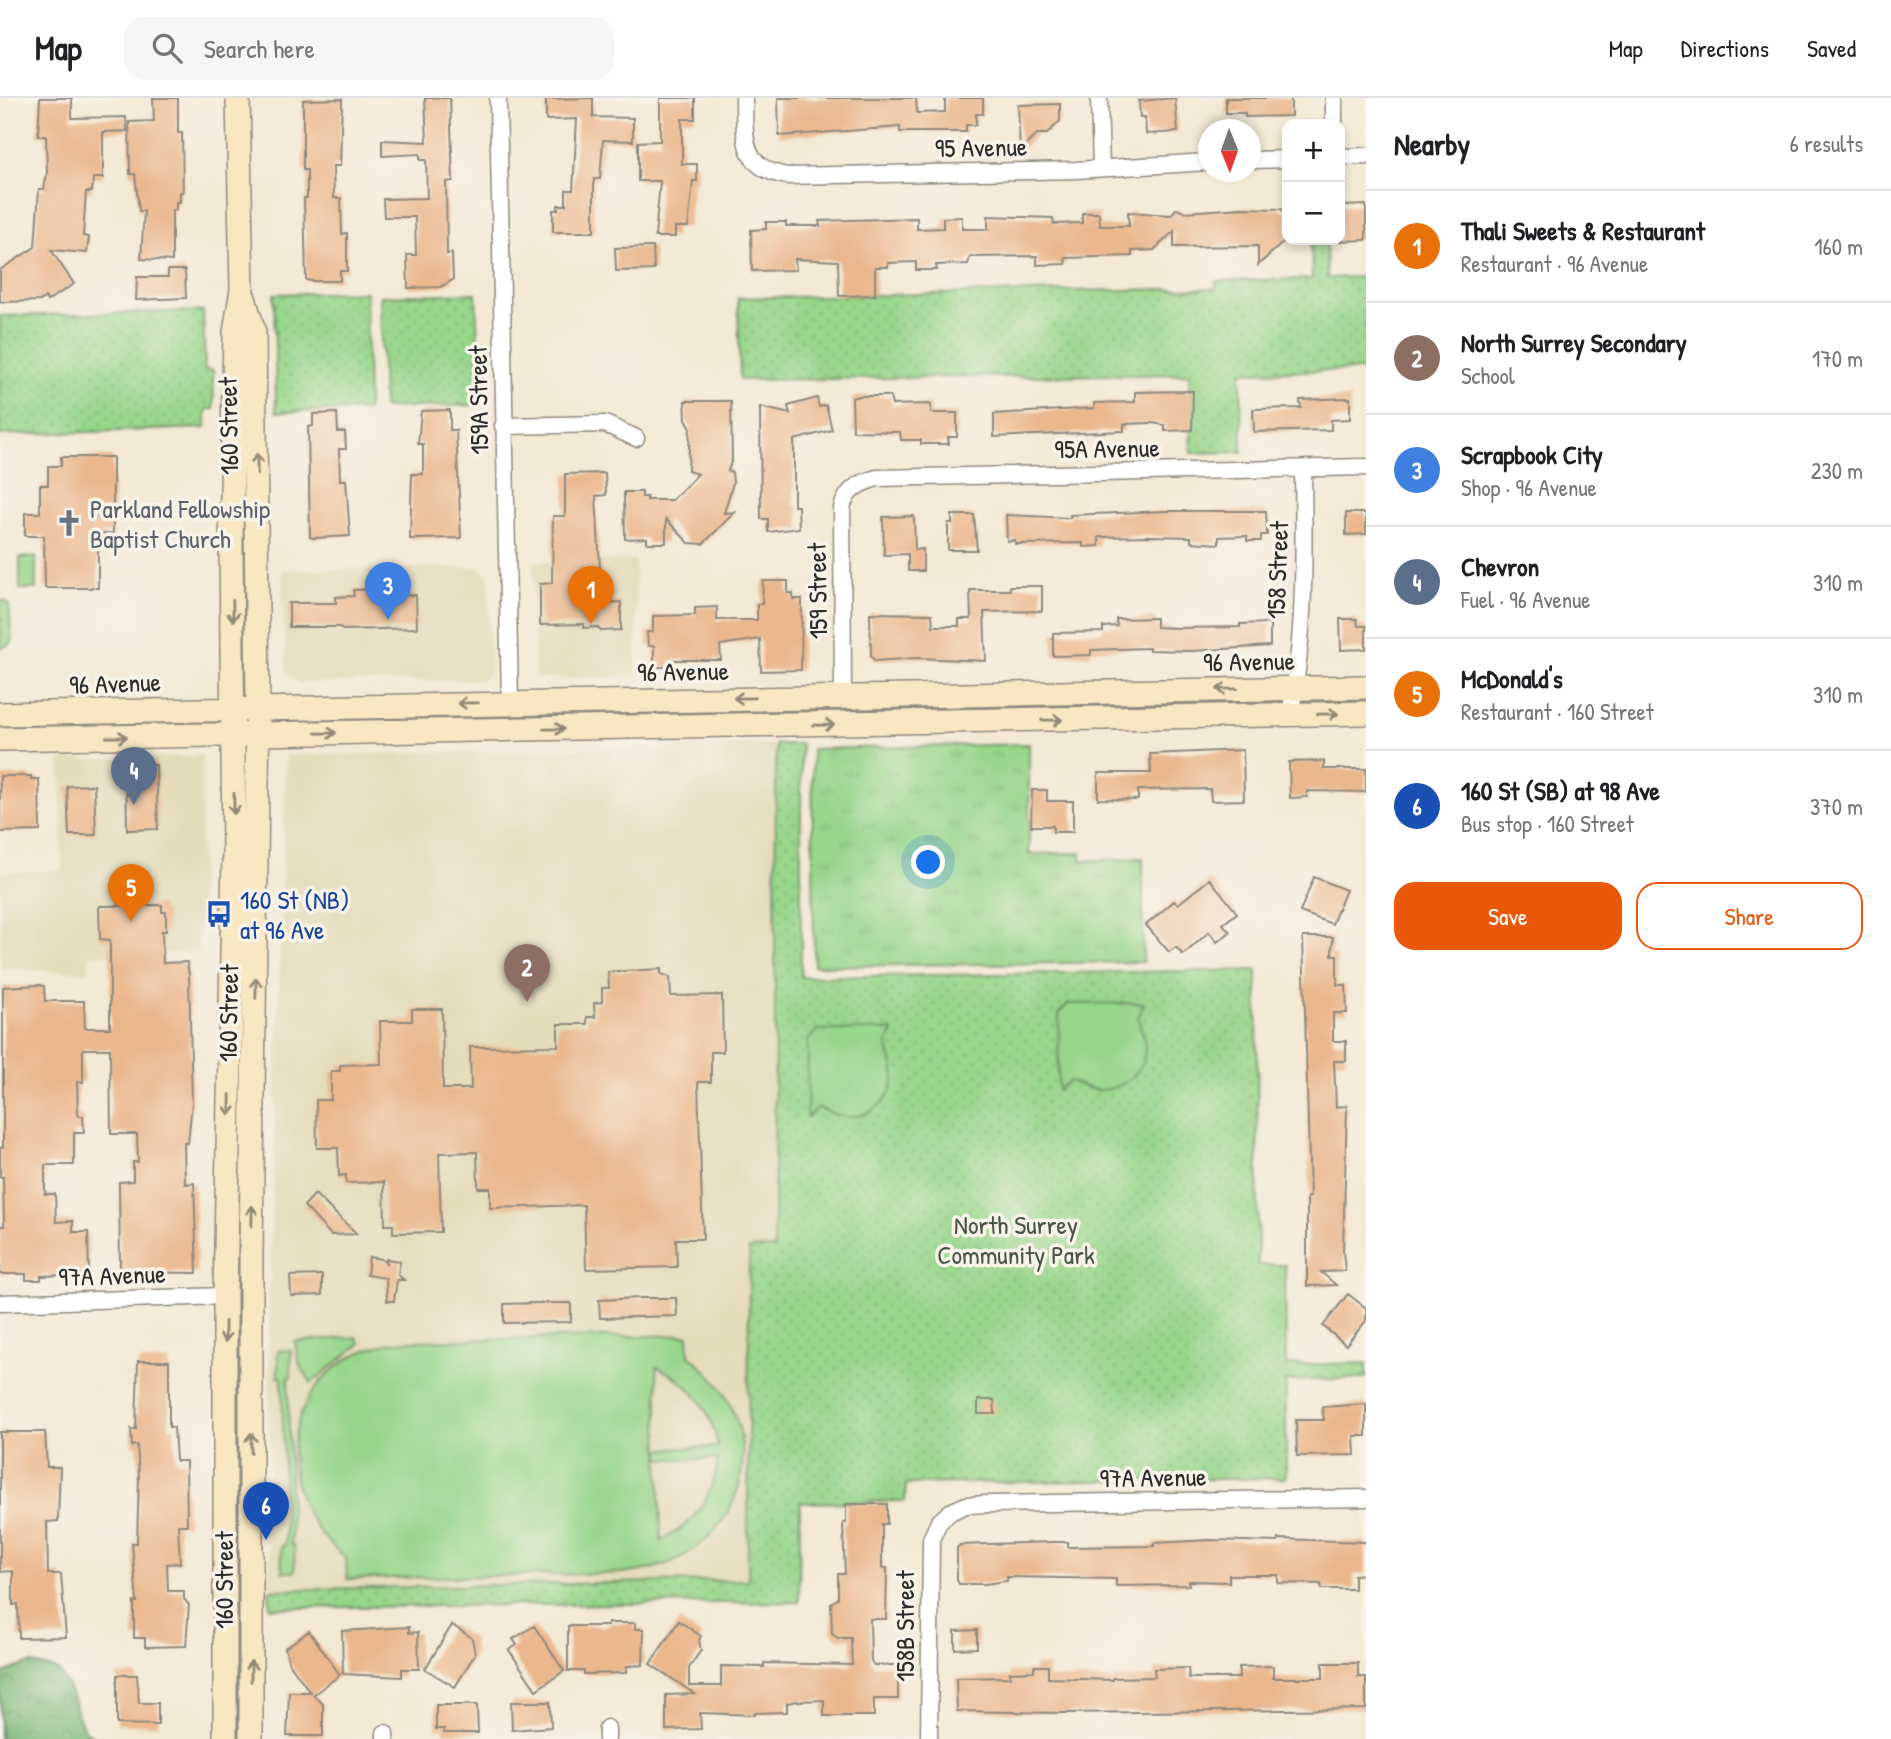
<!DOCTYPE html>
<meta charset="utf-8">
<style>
:root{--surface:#fff;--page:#f6f6f6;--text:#202124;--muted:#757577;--line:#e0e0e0;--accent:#ea580c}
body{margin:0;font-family:"Patrick Hand",sans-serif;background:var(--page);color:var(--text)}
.controls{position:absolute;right:21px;top:21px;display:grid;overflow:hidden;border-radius:14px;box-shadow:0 4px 10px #0003}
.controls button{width:63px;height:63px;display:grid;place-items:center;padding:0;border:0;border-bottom:2px solid var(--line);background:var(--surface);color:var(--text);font:35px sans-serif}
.compass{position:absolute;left:1198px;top:21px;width:63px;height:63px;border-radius:50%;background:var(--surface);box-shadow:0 4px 10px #0003;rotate:179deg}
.you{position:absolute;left:929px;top:765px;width:24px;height:24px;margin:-18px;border:5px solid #fff;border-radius:50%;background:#1a73e8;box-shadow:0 0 0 10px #1a73e833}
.badge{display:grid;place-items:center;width:46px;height:46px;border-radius:50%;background:var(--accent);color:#fff;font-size:23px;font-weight:700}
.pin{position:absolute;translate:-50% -58px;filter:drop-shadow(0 2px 4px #0008)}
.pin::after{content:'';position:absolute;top:37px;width:24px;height:21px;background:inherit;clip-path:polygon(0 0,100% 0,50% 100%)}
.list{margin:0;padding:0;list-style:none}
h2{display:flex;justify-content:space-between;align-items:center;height:91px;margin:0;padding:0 28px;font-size:30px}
h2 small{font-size:23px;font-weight:400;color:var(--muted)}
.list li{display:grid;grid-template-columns:46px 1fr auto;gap:21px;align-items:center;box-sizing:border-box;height:112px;padding:0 28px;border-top:2px solid var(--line)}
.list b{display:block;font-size:26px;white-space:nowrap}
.list p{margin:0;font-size:23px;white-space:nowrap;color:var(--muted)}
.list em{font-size:23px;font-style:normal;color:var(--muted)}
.actions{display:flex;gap:14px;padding:21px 28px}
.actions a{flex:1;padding:16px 0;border:2px solid var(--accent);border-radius:21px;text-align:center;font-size:24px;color:var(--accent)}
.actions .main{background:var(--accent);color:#fff}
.icon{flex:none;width:38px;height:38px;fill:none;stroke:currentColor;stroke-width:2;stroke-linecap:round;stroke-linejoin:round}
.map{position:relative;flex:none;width:1366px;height:1641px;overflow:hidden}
header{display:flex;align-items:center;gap:42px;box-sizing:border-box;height:98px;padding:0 35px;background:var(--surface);border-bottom:2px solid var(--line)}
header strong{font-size:33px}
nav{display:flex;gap:38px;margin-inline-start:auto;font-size:24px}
.search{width:490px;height:63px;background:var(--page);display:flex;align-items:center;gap:18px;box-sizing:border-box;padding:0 24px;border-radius:21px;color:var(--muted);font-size:26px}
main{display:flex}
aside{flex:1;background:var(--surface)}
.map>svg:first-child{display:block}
.built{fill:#e4dbba}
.grass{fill:url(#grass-tufts);stroke:#61805b;stroke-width:2}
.forest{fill:url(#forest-crowns);stroke:#527151;stroke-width:2}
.park{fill:url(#park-dots);stroke:#61805b;stroke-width:2}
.garden{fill:#97d68b;stroke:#61805b;stroke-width:2;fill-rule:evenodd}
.building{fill:#ebb78d}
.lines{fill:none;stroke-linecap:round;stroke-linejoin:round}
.street-casing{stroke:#8f8a80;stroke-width:19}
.secondary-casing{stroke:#8f8a80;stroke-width:26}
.street{stroke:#fff;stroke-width:16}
.secondary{stroke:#f9e7c3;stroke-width:23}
.oneway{stroke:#928977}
.labels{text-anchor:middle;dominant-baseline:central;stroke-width:7;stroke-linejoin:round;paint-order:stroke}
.street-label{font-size:26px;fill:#2b2b2b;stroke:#f7f3e8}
.worship-label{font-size:26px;fill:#5b616d;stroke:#f7f3e8;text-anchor:start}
.transit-label{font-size:26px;fill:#164399;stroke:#f7f3e8;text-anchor:start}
.park-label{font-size:26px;fill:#465643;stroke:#f7f3e8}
</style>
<header>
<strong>Map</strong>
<div class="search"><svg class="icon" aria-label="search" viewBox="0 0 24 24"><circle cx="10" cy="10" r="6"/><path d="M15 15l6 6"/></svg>Search here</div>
<nav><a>Map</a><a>Directions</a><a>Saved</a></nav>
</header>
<main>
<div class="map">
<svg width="1366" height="1641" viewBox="0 0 1366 1641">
<defs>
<pattern id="grass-tufts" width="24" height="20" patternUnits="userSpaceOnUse" patternTransform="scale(1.75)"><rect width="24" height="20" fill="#97d68b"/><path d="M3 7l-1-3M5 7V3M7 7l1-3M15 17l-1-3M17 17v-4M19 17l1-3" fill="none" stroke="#82b878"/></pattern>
<pattern id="forest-crowns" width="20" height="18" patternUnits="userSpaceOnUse" patternTransform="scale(1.75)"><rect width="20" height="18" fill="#79b777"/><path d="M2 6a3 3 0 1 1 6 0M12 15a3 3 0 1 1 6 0" fill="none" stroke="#639562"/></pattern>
<pattern id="park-dots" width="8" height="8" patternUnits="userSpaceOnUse" patternTransform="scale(1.75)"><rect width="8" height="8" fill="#97d68b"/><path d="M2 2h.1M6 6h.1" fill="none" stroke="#82b878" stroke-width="1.8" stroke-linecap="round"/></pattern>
</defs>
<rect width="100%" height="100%" fill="#f7f3e8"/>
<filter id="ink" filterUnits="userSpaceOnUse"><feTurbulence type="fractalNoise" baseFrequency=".0143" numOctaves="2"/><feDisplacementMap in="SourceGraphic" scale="14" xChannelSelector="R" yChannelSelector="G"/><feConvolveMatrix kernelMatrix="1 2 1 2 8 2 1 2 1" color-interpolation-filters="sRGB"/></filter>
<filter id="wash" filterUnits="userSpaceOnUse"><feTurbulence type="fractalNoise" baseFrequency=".00686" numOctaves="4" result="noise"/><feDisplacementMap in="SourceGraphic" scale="28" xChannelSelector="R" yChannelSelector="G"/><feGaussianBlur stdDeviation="1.57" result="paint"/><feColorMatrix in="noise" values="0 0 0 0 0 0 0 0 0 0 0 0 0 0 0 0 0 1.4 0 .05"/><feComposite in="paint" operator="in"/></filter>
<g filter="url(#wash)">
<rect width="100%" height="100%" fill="#f3e9d4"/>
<!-- built -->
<path class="built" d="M635,462l2,117 -102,1 -2,-116z
M481,469l8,12 2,93 -10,8 -182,3 -13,-10 -4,-103z
M776,646l-2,504 -25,1 -1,332 -479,9v-288l17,-546z
M202,658l-3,196 -109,3 -2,17 -88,-3v-96l62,-3 -1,-110z"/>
<!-- grass -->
<path class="grass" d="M1029,646v110l52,-1 1,8 61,-3v104l-329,4 -2,-217z"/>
<!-- forest -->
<path class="forest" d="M30,1565l28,7c4,7 9,14 12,21 9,19 6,38 28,48h-98v-65z"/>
<!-- park -->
<path class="park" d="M1311,142h15l1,38 39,-1v93l-125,2 1,80 -51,1 -2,-79 -449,6 -2,-82 478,-10v-7l96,-2z
M366,194l2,118 -92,2 -2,-118z
M476,195l4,112 -97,3 -3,-112z
M203,213l2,59h8l1,39h-8v19l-206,7v-119z
M4,502l5,5 3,38 -12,6v-48z
M776,646h25v233l456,-7 1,295h27l1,100 80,-2v15l-80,3v97l-380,6 -1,17 -105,2 -1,99 -529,6 -1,-18 479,-10 1,-331 25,-1z"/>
<!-- garden -->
<path class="garden" d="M36,459v32h-16v-31z
M1144,905l-6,15c2,9 6,17 7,26 2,26 -20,45 -45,46 -10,1 -21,-6 -31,-9l-11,9 1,-77 9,-9z
M818,932h75l-6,15c2,9 6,17 7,26 2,26 -20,45 -45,46 -10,1 -21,-6 -31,-9l-11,9 1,-77z
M688,1237l1,20c94,73 58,205 -61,218l-281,6 -1,-21c-93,-71 -58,-209 62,-217zM657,1269c35,16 55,42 61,80l-58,2v10h58c-4,36 -23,66 -57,81z
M357,1239l3,7 -49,39 -12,-20 -4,-21z
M291,1252v27l-3,1 3,167h3l1,27h-13l-1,-26 4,-1 -3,-167 -4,-1v-26z"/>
<g id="blocks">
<!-- building -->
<path class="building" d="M40,0h32v20l54,-1 1,14 -24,1v46h-10l-1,14h-6l-3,44 6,1 -2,16 -36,-3 23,34 -27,17 -2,-4 -5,4 -40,1v-32l35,-23 4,-58h5l3,-16 -1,-37h-8z
M153,0h25v35h4l1,59h-3v10h-4v8h-4v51l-31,-2 3,-48h-5l-4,-37h-5l-1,-52 25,-1z
M425,0h25l3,83 -7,1 1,72 5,-1 1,27 -13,7 -32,1 -1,-33h9l-1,-38h-31l-1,-18 44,-1 -1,-38h-6v-6l-38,2v-16l45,2z
M593,0v19l40,1v23l-30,-1 -3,39h-6v53h-41v-22h5v-5h8v-15h7l4,-71 -31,1v-21z
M660,0h35v21h-13v45h15v17h-4l-5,46h-13v10h-20l5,-56h-22v-39l22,-1z
M778,0h138l1,15 28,-1v-14h38v16h-7v11h-10v7h-66v-5l-121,9z
M1175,0l3,34 -32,2 -1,-17h-5l-1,-16z
M1226,0h65v18l-46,1v-4h-19z
M342,1l-2,67h-7l1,32h7l1,36 5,-1v38h-7v10h-28l-6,-1 -2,-82h3v-28h-4v-70z
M1060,6v17l-13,13h-10l-17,17 -2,-46z
M1366,107v35l-26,1v-35z
M1242,110l39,1 6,5v25l-29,26v-19l-84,1v-16l-20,19 -22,1v5l-67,2 1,6 -29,1v-9l-67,1 -2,7 -32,1 1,5h-21v-8l-28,1v4h-13v28l-36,1 -1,-35 -43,-2 1,11 -44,1 -1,-41 15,-1v-7h20v4h34l-1,-5 98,-3v11l26,-1v-10l19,-1v12h26v-13l65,2 1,6 28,-1v-10h17l1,13h29l-1,-14 43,3 5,-6 9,3z
M653,149l1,23 -38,1 -1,-23z
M168,172h17l1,28 -50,2 1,-23h31z
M1193,293l-1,39 -27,1v-6l-14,-2 -27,1v7l-130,6v-23l100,-6v-5l41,-1v-10z
M858,298h32l2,9 39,-1v9h26v24h-9l1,7h-28v-4h-20l-1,-8 -47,-1 -1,-33z
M817,300l2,9 7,-2 6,25 -38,10v66h4l1,22 -31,4v-13h-7l-1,-112 30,7 -2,-8z
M1350,300v21l-19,1v10l-77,2 -1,-23 48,-1 -1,-8z
M685,303h46l1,58 -4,12 4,1 1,11 -9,30 11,-1 -32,32 -14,-1 -23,-24v24h-19v-5l-22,1 -1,-47h18v5h5v3h25l26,-26 -10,-3 2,-45 -4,-7z
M450,312v20h6l5,108 -51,1 2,-65h11v-30h-5l3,-33z
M337,315l1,19h7l1,17h-7l1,31h6l4,56 -37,2 -3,-1 -2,-110 5,-1v-12z
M61,359h52v76l-11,1v14h-4v40h-53l-1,-52h-19v-23h15v-28h8v-19h13z
M605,375l1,22 -10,1 6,107 19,-1v28l-20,1 -4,-4 -14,1 1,-4 -44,1v-41l12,-1 1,-67h12v-42z
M1168,413h98l1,24h-6v6h-14v-5l-28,1v7l-28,-2v-5l-41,-1 -51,1v9l-16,1v-4l-68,1v-4l-8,1 -1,-26 64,3v-3z
M1346,415h20v21l-20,1z
M952,417h22l3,35h-29v-27h4z
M914,418l1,34 8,-1v22h-15v-17l-24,1 -1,-38z
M763,483h25v12h5v6h9l-1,71 -40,1 -1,-32 -40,6 1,15h-50v7h-17v-21h-6l-1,-14h6v-16l42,-1v-7l22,-1v13h40v-16h5z
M1010,488h32v25l-58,1 2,49 -69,-3 -42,3 -4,-5 -1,-43 62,1 1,12h26v-7h12l-1,-29h40z
M377,491v7l39,-1 1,33 -74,2 -3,-3h-51v-24h47v-6l18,-1 -1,-6z
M1156,520v9l23,1 61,-1v-3l30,-1v23l-78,5 -43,-1v-2l-58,2v5l-38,1v-23l50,-1v-5l14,-1 -1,-7z
M1340,521h17l1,7h8v23l-25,1z
M1243,652l1,50 -33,1 -1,-12 -72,1v10l-40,-1v-26h53l-1,-19z
M1324,663v8h42v23l-59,-1v6l-17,1 -1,-36z
M156,667l2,64 -31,1 -1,-64z
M0,678h31v3h8l1,52 -40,1z
M94,687l2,50h-27l-2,-49z
M1032,692h15v11h26v31h-20v-6h-22z
M1314,779l32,13 -14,34 -32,-12z
M1210,781l27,34 -14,11 7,8 -13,10 -8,-10 -26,23 -7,-8 -7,5 -23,-27 28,-24 4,3z
M162,807v7h4v19h-4l1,32 24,-1 2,14 3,127 -4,40h-4l1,41 9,-1 3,90 -77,-1 -1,-90 14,-1v-19h5l-1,-28h-26l-1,-85h-27v33h-6l1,34h5l1,17h-10v32h-29v29h10l1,28 17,-1v11h15l1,42 -48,2v4h-15v-6h-26v-48h4l-1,-49h-3v-29l3,-1v-160l37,-2 4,1 1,15h39l1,27h25v-88l-10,-1 -1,-33z
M1303,839h30l-1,18h5v30h9l1,28h-14v28h13v20h-12l2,46 11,-1 -4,145 2,20 -24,1 15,13 -29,1v-89h3z
M661,871v5l9,3 1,19 51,-1 1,57h-12v30h-13l5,157h-27l1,28 -91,2 -2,-64 -94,3v-20h-12l-1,-36 -38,1 2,79 -48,1v-8h-8l-1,-43 -38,1v-8l-7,1 -1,-28h-21l-1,-48h15v-29h9v-6l41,-1 -1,-43h32v-12h30l1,80h28l-1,-42 88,-1v-22h29v-7h8l-1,-14 8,-1v-14h7l-1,-16z
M315,1096l26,25 16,15 -26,1 -27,-29z
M369,1159l12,2 5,4v-4l14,2 -2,14 6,5h-7l-3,21h-7l-1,-23 -19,-3z
M322,1177v20l-31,1 -1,-20z
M1348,1196l18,14v13l-20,24 -23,-19z
M640,1200h36l1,18 -77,2 -1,-18z
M536,1205h35v19l-67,1v-19z
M138,1263h31v66h5l2,34h10l1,64h-9l2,38 -13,1 1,27h16v8l5,6 -3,41 -41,1v-9h-11v-36h3l-5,-59h5l2,-66 -2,-32 -5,1 -1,-17h5z
M978,1302h16l1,14h-17z
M1366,1306v32h-12l1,19 -58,1 -1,-36h28l-2,-13z
M0,1334h45l2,35h13l-2,54 -11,1 1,52h13l5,63 -47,1 -1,-34 -5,1v-34l-13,1z
M846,1406h41v20h-5v44h5l-1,51h-16l1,42 3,4h24v34h-24v17h-50v-16l-26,1 -11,2v9l-32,1v2l-55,-2 1,16 -35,1v-35l29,-1 -45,-30 29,-43 22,15 -2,4 2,10 -12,18v18h32v-20l43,1v-4l88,2 -1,-27h-13l-6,-4 -1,-31 7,-4v-25h7l-2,-51h3z
M1278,1441l88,3v32l-12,1v14h-32l-1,-5 -43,-1v-8h-49v7l-40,-1v4l-73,1v-7l-109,-2v4l-22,3h-26l-2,-4v-32l3,-3 92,-3h16v5l86,-1v-3l56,-3 68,2z
M608,1525h27v6h9l-1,36 -16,1 -1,7 -42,1v-3h-16v-45h40z
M452,1527l20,13 3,16 -20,33 -30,-18z
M534,1528l30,45 -28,19 -27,-40 8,-5 -4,-6z
M409,1529v6l9,-1 1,37h-17v8l-59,-3 -1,-43z
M977,1532v18l-22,1v-18z
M309,1533l31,44 -27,20 10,9v32h-36l2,-44h21l-21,-29 -4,-15z
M1323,1565h35v14h8v32l-304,4 -105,-2 -1,-33 54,-1v-5l24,-1v-5h14v12l65,2v-2l42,-1 -1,-8 34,-1 1,10h50v-11l34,-1v12h50z
M117,1577h20l2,28h19v22l-41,-1z
M511,1604h39l1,25 -39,3z
M436,1607h41l1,28h-34v-4h-8z"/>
</g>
</g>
<g filter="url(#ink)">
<use href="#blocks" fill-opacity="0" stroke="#8f8a80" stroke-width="2"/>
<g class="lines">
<defs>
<path id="street" d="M498,0l12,604
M744,0c1,39 -4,70 43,78l289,-6 133,-8
M1099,0l2,70
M1334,0v26
M1340,59l26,-1
M1251,62l36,-1
M503,328l102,-2 31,14
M843,598l-1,-188c5,-19 17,-25 35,-30l489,-11
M1290,616c16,-81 14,-163 13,-245
M0,1205l225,-7
M607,1630v11
M385,1635v6
M929,1641l2,-200 8,-17 11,-10 16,-7 23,-1 377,-6"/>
<path id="secondary" d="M244,200l10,34 4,375 -7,545v487
M0,616l1366,-27
M0,641l1366,-26
M225,1641v-443l9,-441 -3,-312 4,-211 7,-43 -4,-191"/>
</defs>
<!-- street casing -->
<use href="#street" class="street-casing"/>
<!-- secondary casing -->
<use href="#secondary" class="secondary-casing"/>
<!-- street -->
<use href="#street" class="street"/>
<!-- secondary -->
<use href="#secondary" class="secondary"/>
</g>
<!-- one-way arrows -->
<defs><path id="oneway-shaft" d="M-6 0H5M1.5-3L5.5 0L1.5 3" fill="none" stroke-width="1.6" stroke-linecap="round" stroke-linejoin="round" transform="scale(1.75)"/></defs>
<g class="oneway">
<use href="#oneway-shaft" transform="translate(257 366) rotate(-91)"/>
<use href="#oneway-shaft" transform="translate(233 513) rotate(89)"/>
<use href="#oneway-shaft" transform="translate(1227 591) rotate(179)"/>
<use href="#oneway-shaft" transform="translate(744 600) rotate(179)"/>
<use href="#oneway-shaft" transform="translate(468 605) rotate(179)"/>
<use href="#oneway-shaft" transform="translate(1328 616) rotate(-1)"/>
<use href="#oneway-shaft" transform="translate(1052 622) rotate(-1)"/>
<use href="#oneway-shaft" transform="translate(824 627) rotate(-1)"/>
<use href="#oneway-shaft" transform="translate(554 631) rotate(-1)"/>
<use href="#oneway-shaft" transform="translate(326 635) rotate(-1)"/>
<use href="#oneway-shaft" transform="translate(117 639) rotate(-1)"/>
<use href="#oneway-shaft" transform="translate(234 706) rotate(90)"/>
<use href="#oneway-shaft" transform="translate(256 890) rotate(-89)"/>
<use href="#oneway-shaft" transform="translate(230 1007) rotate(91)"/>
<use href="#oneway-shaft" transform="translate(252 1118) rotate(-89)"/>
<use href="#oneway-shaft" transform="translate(225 1234) rotate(90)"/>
<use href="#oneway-shaft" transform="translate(251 1345) rotate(-90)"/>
<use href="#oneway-shaft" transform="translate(251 1573) rotate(-90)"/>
</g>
</g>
<!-- icons -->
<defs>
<symbol id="church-bare" viewBox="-9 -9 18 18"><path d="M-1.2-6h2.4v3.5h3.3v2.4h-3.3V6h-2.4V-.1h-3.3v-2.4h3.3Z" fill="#6b7280" stroke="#f7f3e8" stroke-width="2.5" paint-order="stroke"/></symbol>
<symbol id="bus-bare" viewBox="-9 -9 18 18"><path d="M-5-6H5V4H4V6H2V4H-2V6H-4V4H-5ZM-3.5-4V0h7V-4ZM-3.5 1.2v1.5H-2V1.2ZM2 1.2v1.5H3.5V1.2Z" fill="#1a4fb4" stroke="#f7f3e8" stroke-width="2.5" paint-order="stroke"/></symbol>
</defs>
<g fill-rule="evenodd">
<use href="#church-bare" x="50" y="406" width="38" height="38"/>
<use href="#bus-bare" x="200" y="797" width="38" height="38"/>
</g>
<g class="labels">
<!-- street labels -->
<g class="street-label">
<text transform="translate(981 49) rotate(-1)">95 Avenue</text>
<text transform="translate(478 302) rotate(-91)">159A Street</text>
<text transform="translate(228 328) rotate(-91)">160 Street</text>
<text transform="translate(1107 350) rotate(-1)">95A Avenue</text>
<text transform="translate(1277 472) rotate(-88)">158 Street</text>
<text transform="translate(817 493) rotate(-91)">159 Street</text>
<text transform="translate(1249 563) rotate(-1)">96 Avenue</text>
<text transform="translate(683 573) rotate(-1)">96 Avenue</text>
<text transform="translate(115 585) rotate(-2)">96 Avenue</text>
<text transform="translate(228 915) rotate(-89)">160 Street</text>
<text transform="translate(112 1177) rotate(-2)">97A Avenue</text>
<text transform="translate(1153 1379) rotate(-1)">97A Avenue</text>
<text transform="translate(223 1482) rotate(-90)">160 Street</text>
<text transform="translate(904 1528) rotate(-90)">158B Street</text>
</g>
<!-- worship labels -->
<g class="worship-label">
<text x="90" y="410">Parkland Fellowship<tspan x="90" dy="30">Baptist Church</tspan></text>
</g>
<!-- transit labels -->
<g class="transit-label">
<text x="240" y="801">160 St (NB)<tspan x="240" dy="30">at 96 Ave</tspan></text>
</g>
<!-- park labels -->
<g class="park-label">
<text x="1016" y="1126">North Surrey<tspan x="1016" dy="30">Community Park</tspan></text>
</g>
</g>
</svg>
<div class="controls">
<button>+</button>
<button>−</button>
</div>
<svg class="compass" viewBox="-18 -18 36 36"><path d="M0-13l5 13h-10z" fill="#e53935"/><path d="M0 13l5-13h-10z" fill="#757577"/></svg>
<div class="you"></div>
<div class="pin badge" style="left:591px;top:526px;background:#e8710a">1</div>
<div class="pin badge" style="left:527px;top:904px;background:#8d6e63">2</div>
<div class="pin badge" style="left:388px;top:522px;background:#3f7fe0">3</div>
<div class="pin badge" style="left:134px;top:707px;background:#5c6f8a">4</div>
<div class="pin badge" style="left:131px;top:824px;background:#e8710a">5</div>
<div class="pin badge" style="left:266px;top:1442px;background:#1a4fb4">6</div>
</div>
<aside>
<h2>Nearby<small>6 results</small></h2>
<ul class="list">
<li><span class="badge" style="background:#e8710a">1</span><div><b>Thali Sweets &amp; Restaurant</b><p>Restaurant · 96 Avenue</p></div><em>160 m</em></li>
<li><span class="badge" style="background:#8d6e63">2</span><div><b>North Surrey Secondary</b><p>School</p></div><em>170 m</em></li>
<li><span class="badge" style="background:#3f7fe0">3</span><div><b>Scrapbook City</b><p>Shop · 96 Avenue</p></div><em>230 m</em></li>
<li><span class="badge" style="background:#5c6f8a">4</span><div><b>Chevron</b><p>Fuel · 96 Avenue</p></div><em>310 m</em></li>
<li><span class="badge" style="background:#e8710a">5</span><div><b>McDonald's</b><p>Restaurant · 160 Street</p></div><em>310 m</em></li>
<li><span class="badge" style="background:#1a4fb4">6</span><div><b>160 St (SB) at 98 Ave</b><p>Bus stop · 160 Street</p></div><em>370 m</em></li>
</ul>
<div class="actions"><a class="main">Save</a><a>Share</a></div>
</aside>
</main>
